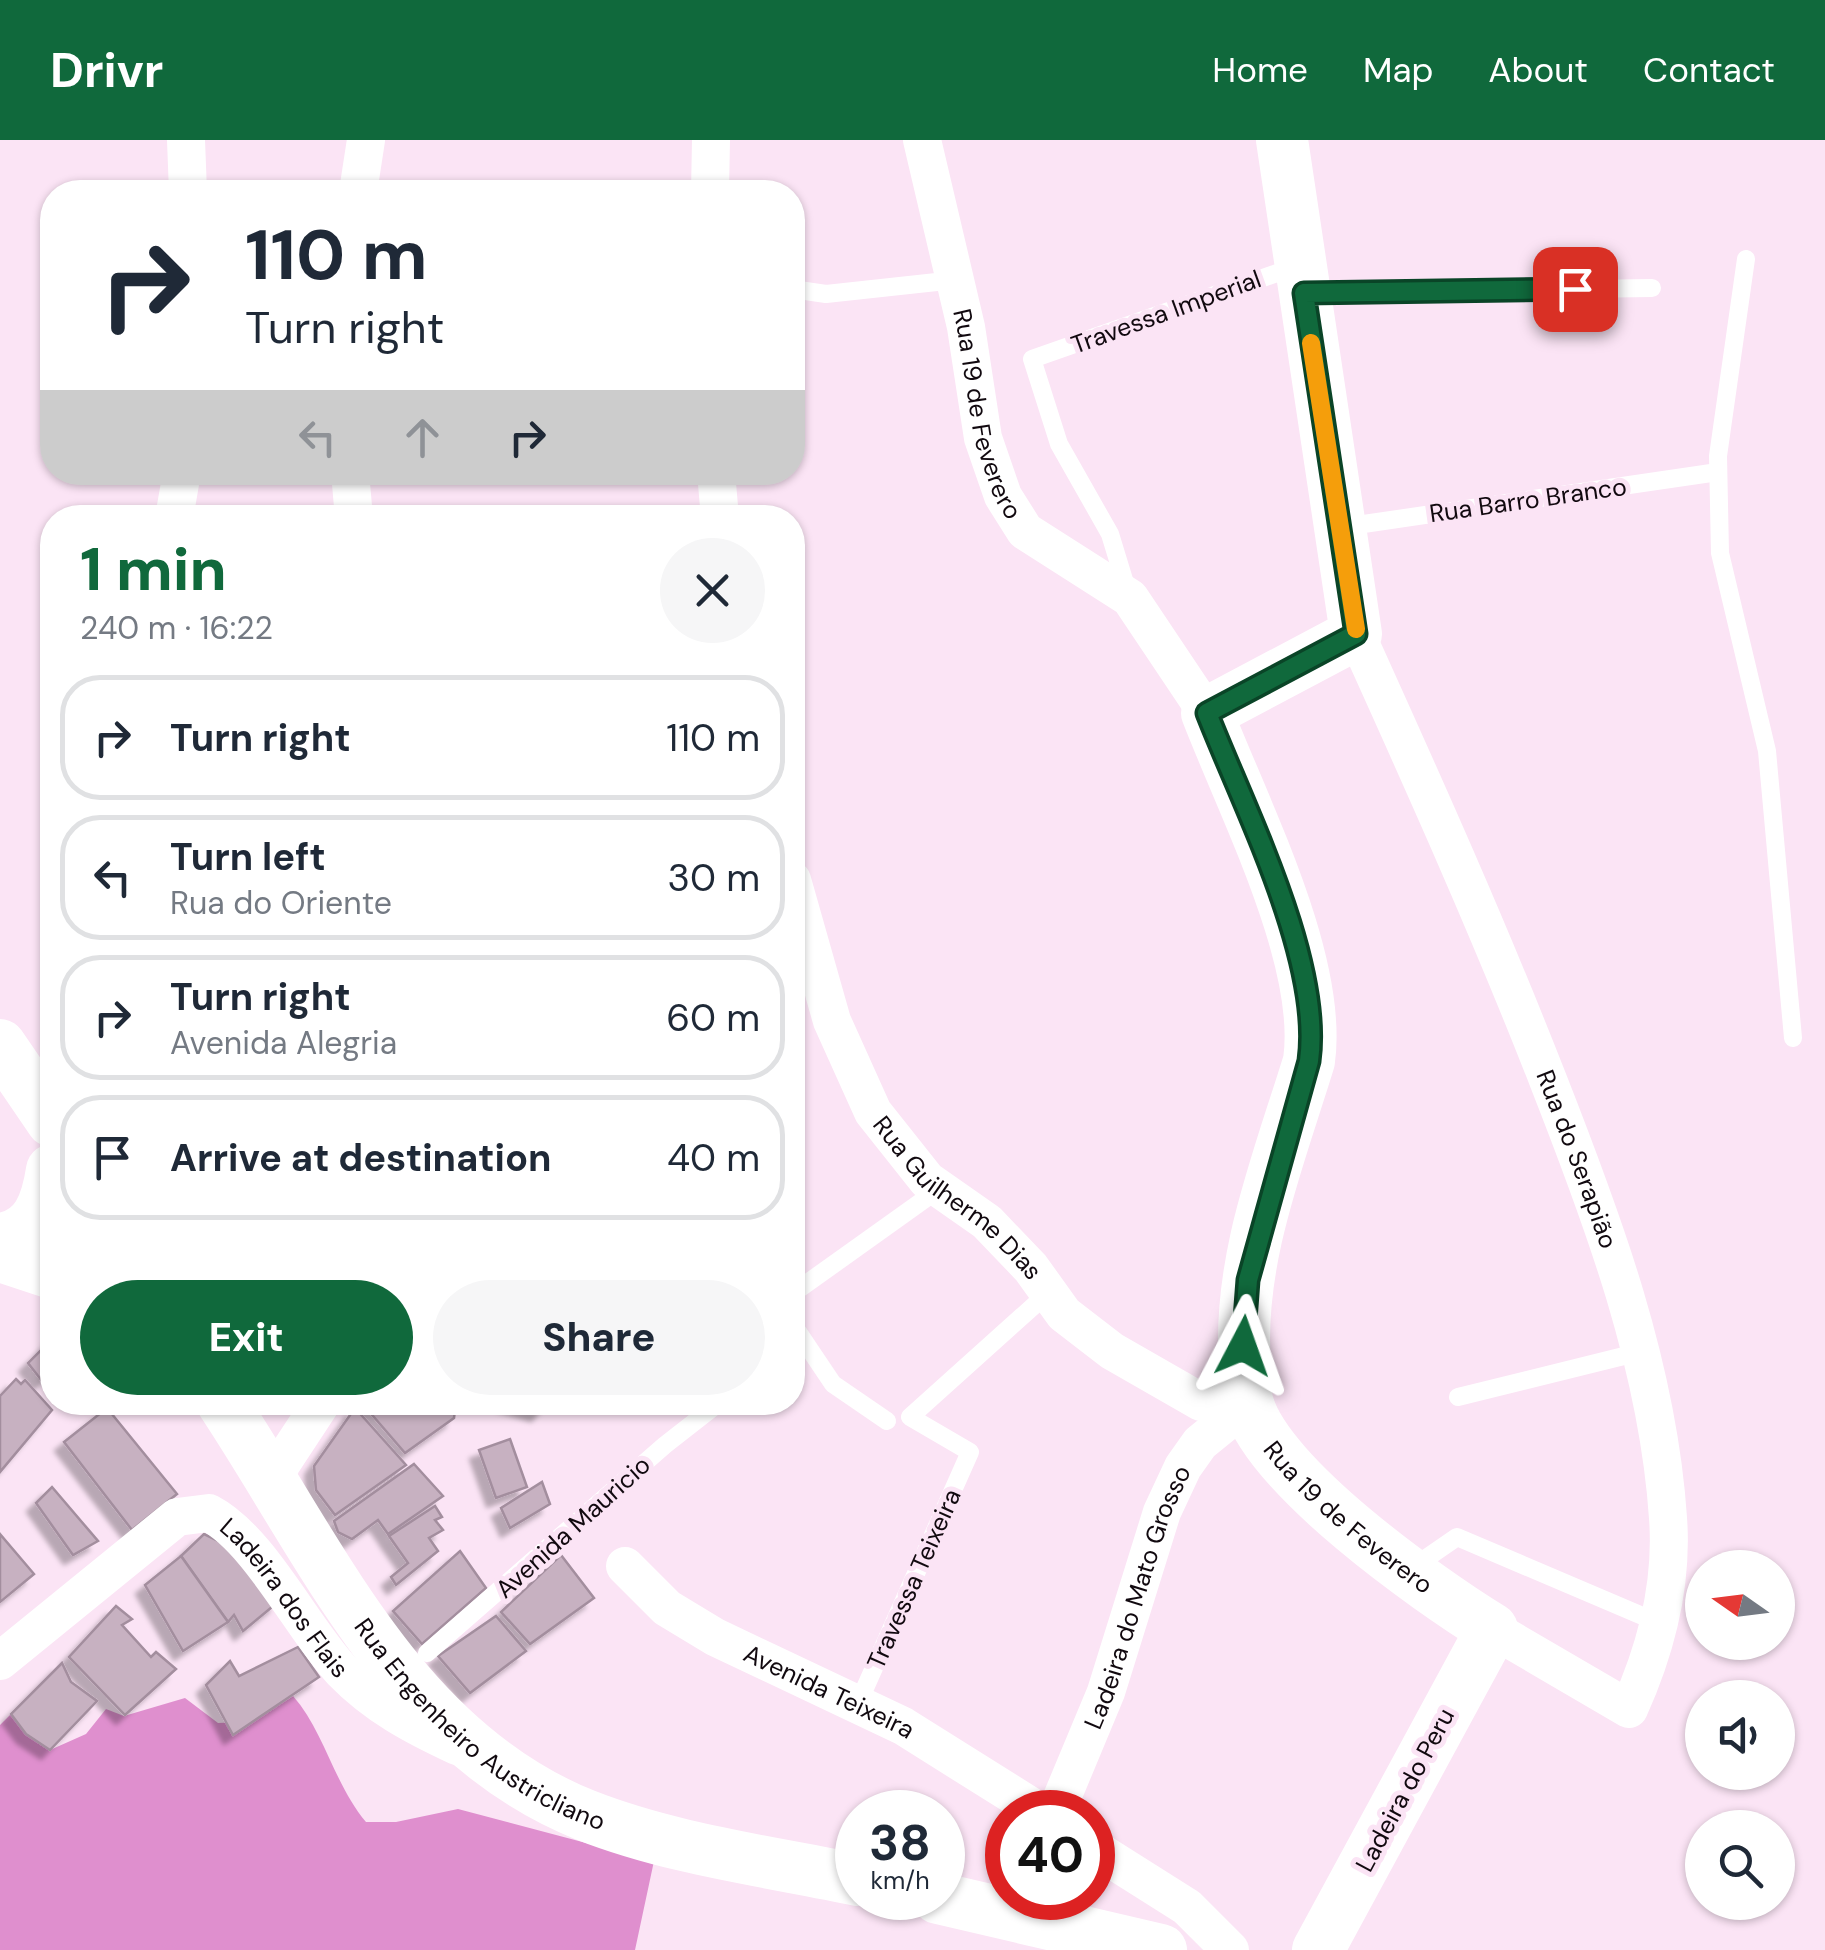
<!DOCTYPE html>
<html lang="en">
<head>
<meta charset="utf-8">
<style>
	body { margin:0; font-family:"DM Sans",sans-serif; background:#f6f6f7; color:#1f2937; height:100vh; display:flex; flex-direction:column; font-size:38px; white-space:nowrap }
	* { box-sizing:border-box; margin:0 }
	p { font-size:32px; color:#747a83 }
	.icon { flex:none; width:55px; height:55px; fill:none; stroke:currentColor; stroke-width:2; stroke-linecap:round; stroke-linejoin:round }
	.map { position:relative; flex:1; overflow:hidden }
	.details { position:absolute; left:40px; top:365px; width:765px; height:910px; display:flex; flex-direction:column; background:#fff; border-radius:40px; box-shadow:0 2px 8px #0004 }
	.details>* { flex:none }
	.banner { position:absolute; left:40px; top:40px; width:765px; height:305px; border-radius:40px; box-shadow:0 2px 8px #0004; background:#fff; color:#1f2937; overflow:hidden }
	.needle { width:65px; rotate:284deg }
	.fabs { position:absolute; left:1685px; top:1410px; display:grid; gap:20px }
	.fabs a { display:grid; place-items:center; width:110px; height:110px; border-radius:50%; background:#fff; box-shadow:0 2px 8px #0004; font-size:50px }
	.speed { position:absolute; left:835px; top:1650px; display:flex; gap:20px; font-size:50px; font-weight:700; text-align:center }
	.speed>* { display:grid; place-content:center; width:130px; height:130px; border-radius:50%; background:#fff; box-shadow:0 2px 8px #0004; line-height:1 }
	.speed small { font-size:25px; font-weight:400 }
	.speed .limit { border:15px solid #d22; background:#fff; color:#111 }
	.pin { position:absolute; display:grid; place-items:center; width:85px; height:85px; color:#fff; margin:-42px; border-radius:20px; box-shadow:0 5px 15px #0006 }
	.me { position:absolute; width:110px; margin:-55px; rotate:4deg; stroke-linejoin:round; filter:drop-shadow(0 0 8px #0008) }
	.turn { display:flex; align-items:center; gap:35px; height:210px; padding:0 40px; font-size:45px }
	.turn .icon { width:130px; height:130px; stroke-width:2.5 }
	.turn b { display:block; font-size:70px; line-height:85px }
	.lanes { display:flex; align-items:center; height:95px; padding:0 40px; background:#0003; justify-content:center; gap:50px; direction:ltr }
	.lanes .off { opacity:.35 }
	.round { display:grid; place-items:center; flex:none; width:105px; height:105px; border-radius:52px; background:#f6f6f7 }
	.head { display:flex; align-items:center; justify-content:space-between; height:170px; padding:0 40px }
	h1 { font-size:60px; font-weight:800; line-height:75px; color:#10693c }
	.primary-button { display:flex; gap:20px; margin-top:auto; padding:20px 40px }
	.primary-button a { flex:1; height:115px; border-radius:60px; background:#10693c; color:#fff; font-size:40px; font-weight:800; line-height:115px; text-align:center }
	.primary-button a+a { background:#f6f6f7; color:#1f2937 }
	ul { padding:0; list-style:none }
	li { display:flex; align-items:center; gap:30px; height:125px; margin:0 20px 15px; padding:0 20px; border:5px solid #e0e1e3; border-radius:40px }
	li div { flex:1 }
	li b { display:block; font-size:38px }
	li em { font-style:normal }
	header { display:flex; align-items:center; gap:60px; box-sizing:border-box; height:140px; padding:0 50px; background:#10693c; color:#fff }
	header strong { font-size:48px }
	nav { display:flex; gap:55px; margin-inline-start:auto; font-size:35px }
	.map>svg:first-child { display:block }
	.forest { fill:#df8fce }
	.building { fill:#c7b1c1; stroke:#a38e9e; stroke-width:2.5; filter:url(#shadow) }
	.lines { fill:none; stroke-linecap:round; stroke-linejoin:round }
	.lane { stroke:#fff; stroke-width:18 }
	.street { stroke:#fff; stroke-width:38 }
	.secondary { stroke:#fff; stroke-width:52 }
	.route-casing { stroke:#0a4427; stroke-width:25 }
	.route { stroke:#10693c; stroke-width:18 }
	.slow { stroke:#f59e0b; stroke-width:18 }
	.labels { text-anchor:middle; dominant-baseline:central; stroke-width:10; stroke-linejoin:round; paint-order:stroke }
	.street-label { font-size:25px; fill:#11090f; stroke:#fbe4f5 }
</style>
</head>
<body>
<header>
<strong>Drivr</strong>
<nav><a>Home</a><a>Map</a><a>About</a><a>Contact</a></nav>
</header>
<div class="map">
<svg width="1825" height="1810" viewBox="0 0 1825 1810">
	<defs>
		<filter id="shadow"><feDropShadow dx="-9" dy="9" stdDeviation="2.5" flood-color="#0004"/></filter>
	</defs>
	<rect width="100%" height="100%" fill="#fbe4f5"/>
	<path class="forest" d="M293,1556C324,1591 334,1644 366,1682H396L458,1669L654,1721L635,1810H0V1585L11,1574L50,1610L86,1594L106,1569L124,1576L185,1558L218,1583C250,1582 267,1573 293,1556Z"/>
	<g class="building">
		<polygon points="52,1199 52,1232 42,1241 28,1223"/>
		<polygon points="16,1239 21,1244 25,1240 52,1270 0,1332 0,1256"/>
		<polygon points="361,1262 456,1262 454,1278 405,1313"/>
		<polygon points="549,1262 540,1272 506,1262"/>
		<polygon points="107,1268 177,1354 132,1390 64,1302"/>
		<polygon points="355,1268 406,1325 335,1375 316,1350 314,1326"/>
		<polygon points="510,1299 527,1347 496,1358 479,1310"/>
		<polygon points="414,1324 443,1356 388,1394 378,1380 352,1399 338,1392 334,1381"/>
		<polygon points="542,1342 550,1364 510,1388 501,1368"/>
		<polygon points="52,1347 98,1401 73,1415 36,1363"/>
		<polygon points="435,1366 442,1377 435,1380 443,1390 429,1398 438,1411 396,1445 391,1437 408,1423 389,1396"/>
		<polygon points="0,1394 34,1434 0,1462"/>
		<polygon points="204,1394 231,1407 278,1462 243,1491 234,1475 228,1482 181,1416"/>
		<polygon points="460,1411 486,1448 422,1504 393,1471"/>
		<polygon points="561,1415 594,1458 530,1504 501,1472"/>
		<polygon points="181,1416 228,1482 183,1511 145,1445"/>
		<polygon points="116,1466 132,1479 122,1485 151,1517 156,1512 176,1529 125,1575 69,1517"/>
		<polygon points="496,1476 526,1511 470,1553 438,1516"/>
		<polygon points="298,1507 319,1537 233,1595 206,1545 230,1521 239,1536"/>
		<polygon points="62,1523 71,1542 97,1561 50,1610 26,1594 11,1574"/>
	</g>
	<g class="lines">
		<g class="lane">
			<polyline points="1746,119 1718,316 1720,413 1767,611 1793,898"/>
			<polyline points="792,149 826,154 955,140"/>
			<polyline points="1310,153 1652,148"/>
			<polyline points="1343,387 1718,332"/>
			<polyline points="1128,453 1110,394 1059,304 1032,219 1297,126"/>
			<polyline points="792,1154 939,1049"/>
			<polyline points="792,1183 833,1244 887,1281"/>
			<polyline points="1458,1257 1640,1212"/>
			<polyline points="1412,1428 1457,1397 1659,1483"/>
			<polyline points="427,1513 665,1305 720,1262"/>
			<polyline points="857,1566 970,1312 910,1277 1048,1153"/>
		</g>
		<g class="street">
			<polyline points="186,0 188,52"/>
			<path id="s1" d="M922,0L966,187L983,298L1003,356L1025,391L1130,458L1207,573"/>
			<polyline points="358,52 366,0"/>
			<polyline points="710,52 711,0"/>
			<polyline points="350,332 354,378"/>
			<polyline points="716,332 720,378"/>
			<polyline points="174,378 182,332"/>
			<path id="s2" d="M1356,494C1423,642 1489,789 1548,940C1603,1080 1658,1227 1668,1378C1673,1445 1656,1509 1629,1569L1492,1489"/>
			<path id="s3" d="M792,740L832,881L873,972L927,1040L987,1082L1031,1128L1064,1174L1112,1211L1201,1262L1248,1264"/>
			<polyline points="272,1338 322,1262"/>
			<path id="s4" d="M625,1426L667,1468L715,1497L903,1586L1040,1672"/>
			<path id="s5" d="M0,1521L177,1377L209,1373C259,1399 302,1488 342,1531C376,1566 414,1586 457,1606"/>
			<path id="s6" d="M1056,1672L1106,1552L1162,1372L1183,1327L1200,1303L1248,1264"/>
			<polyline points="1092,1707 1187,1767 1230,1810"/>
		</g>
		<g class="secondary">
			<path id="s7" d="M1282,0L1356,494L1207,573C1244,669 1323,821 1309,921C1279,1019 1237,1121 1245,1225C1246,1237 1244,1252 1248,1264C1269,1337 1427,1449 1492,1489L1318,1810"/>
			<polyline points="0,905 52,981"/>
			<path d="M0,1099C37,1094 47,1063 52,1030"/>
			<polyline points="0,1116 52,1133"/>
			<path id="s8" d="M222,1262C324,1416 403,1602 585,1675C671,1709 767,1721 858,1740"/>
			<polyline points="938,1758 1161,1810"/>
		</g>
	</g>
	<g class="lines">
		<g class="route-casing">
			<path id="route" d="M1243,1206L1248,1140L1309,921C1323,821 1244,668 1207,573L1356,494L1304,153L1575,149"/>
		</g>
		<use href="#route" class="route"/>
		<polyline class="slow" points="1311,203 1356,489"/>
	</g>
	<g class="labels">
		<g class="street-label">
			<text transform="translate(1166 172) rotate(-20)">Travessa Imperial</text>
			<text stroke="none"><textPath href="#s1" startOffset="282">Rua 19 de Feverero</textPath></text>
			<text transform="translate(1528 360) rotate(-8)">Rua Barro Branco</text>
			<text stroke="none"><textPath href="#s2" startOffset="570">Rua do Serapião</textPath></text>
			<text stroke="none"><textPath href="#s3" startOffset="368">Rua Guilherme Dias</textPath></text>
			<text stroke="none"><textPath href="#s7" startOffset="1540">Rua 19 de Feverero</textPath></text>
			<text transform="translate(573 1387) rotate(-42)">Avenida Mauricio</text>
			<text transform="translate(914 1439) rotate(-66)">Travessa Teixeira</text>
			<text stroke="none"><textPath href="#s5" startOffset="375">Ladeira dos Flais</textPath></text>
			<text stroke="none"><textPath href="#s6" startOffset="230">Ladeira do Mato Grosso</textPath></text>
			<text stroke="none"><textPath href="#s4" startOffset="242">Avenida Teixeira</textPath></text>
			<text stroke="none"><textPath href="#s8" startOffset="420">Rua Engenheiro Austricliano</textPath></text>
			<text transform="translate(1405 1650) rotate(-62)">Ladeira do Peru</text>
		</g>
	</g>
</svg>
<div class="fabs">
<a><svg class="needle" viewBox="-14 -14 28 28"><path d="M0-13l5 13h-10z" fill="#e53935"/><path d="M0 13l5-13h-10z" fill="#747a83"/></svg></a>
<a><svg class="icon" aria-label="sound" viewBox="0 0 24 24"><path d="M4 9h4l5-4v14l-5-4H4zM17 9q2 3 0 6"/></svg></a>
<a><svg class="icon" aria-label="search" viewBox="0 0 24 24"><circle cx="10" cy="10" r="6"/><path d="M15 15l6 6"/></svg></a>
</div>
<div class="speed"><div>38<small>km/h</small></div><div class="limit">40</div></div>
<div class="pin" style="left:1575px;top:149px;background:#d93025"><svg class="icon" aria-label="arrive" viewBox="0 0 24 24"><path d="M6 21V4h12l-3 4 3 4H6"/></svg></div>
<svg class="me" style="left:1243px;top:1206px" viewBox="-20 -20 40 40"><path d="M0-17L14 15 0 8-14 15z" fill="#10693c" stroke="#fff" stroke-width="4"/></svg>
<div class="banner">
<div class="turn"><svg class="icon" aria-label="right" viewBox="0 0 24 24"><path d="M7 20v-9h11M14 6l5 5-5 5"/></svg><div><b>110 m</b>Turn right</div></div>
<div class="lanes"><svg class="icon off" aria-label="left" viewBox="0 0 24 24"><path d="M17 20v-9H6M10 6l-5 5 5 5"/></svg><svg class="icon off" aria-label="ahead" viewBox="0 0 24 24"><path d="M12 20V5M6 11l6-6 6 6"/></svg><svg class="icon" aria-label="right" viewBox="0 0 24 24"><path d="M7 20v-9h11M14 6l5 5-5 5"/></svg></div>
</div>
<section class="details">
<div class="head"><div><h1>1 min</h1><p>240 m · 16:22</p></div><a class="round"><svg class="icon" aria-label="close" viewBox="0 0 24 24"><path d="M6 6l12 12M18 6L6 18"/></svg></a></div>
<ul>
<li><svg class="icon" aria-label="right" viewBox="0 0 24 24"><path d="M7 20v-9h11M14 6l5 5-5 5"/></svg><div><b>Turn right</b></div><em>110 m</em></li>
<li><svg class="icon" aria-label="left" viewBox="0 0 24 24"><path d="M17 20v-9H6M10 6l-5 5 5 5"/></svg><div><b>Turn left</b><p>Rua do Oriente</p></div><em>30 m</em></li>
<li><svg class="icon" aria-label="right" viewBox="0 0 24 24"><path d="M7 20v-9h11M14 6l5 5-5 5"/></svg><div><b>Turn right</b><p>Avenida Alegria</p></div><em>60 m</em></li>
<li><svg class="icon" aria-label="arrive" viewBox="0 0 24 24"><path d="M6 21V4h12l-3 4 3 4H6"/></svg><div><b>Arrive at destination</b></div><em>40 m</em></li>
</ul>
<div class="primary-button"><a>Exit</a><a>Share</a></div>
</section>
</div>
</body>
</html>
